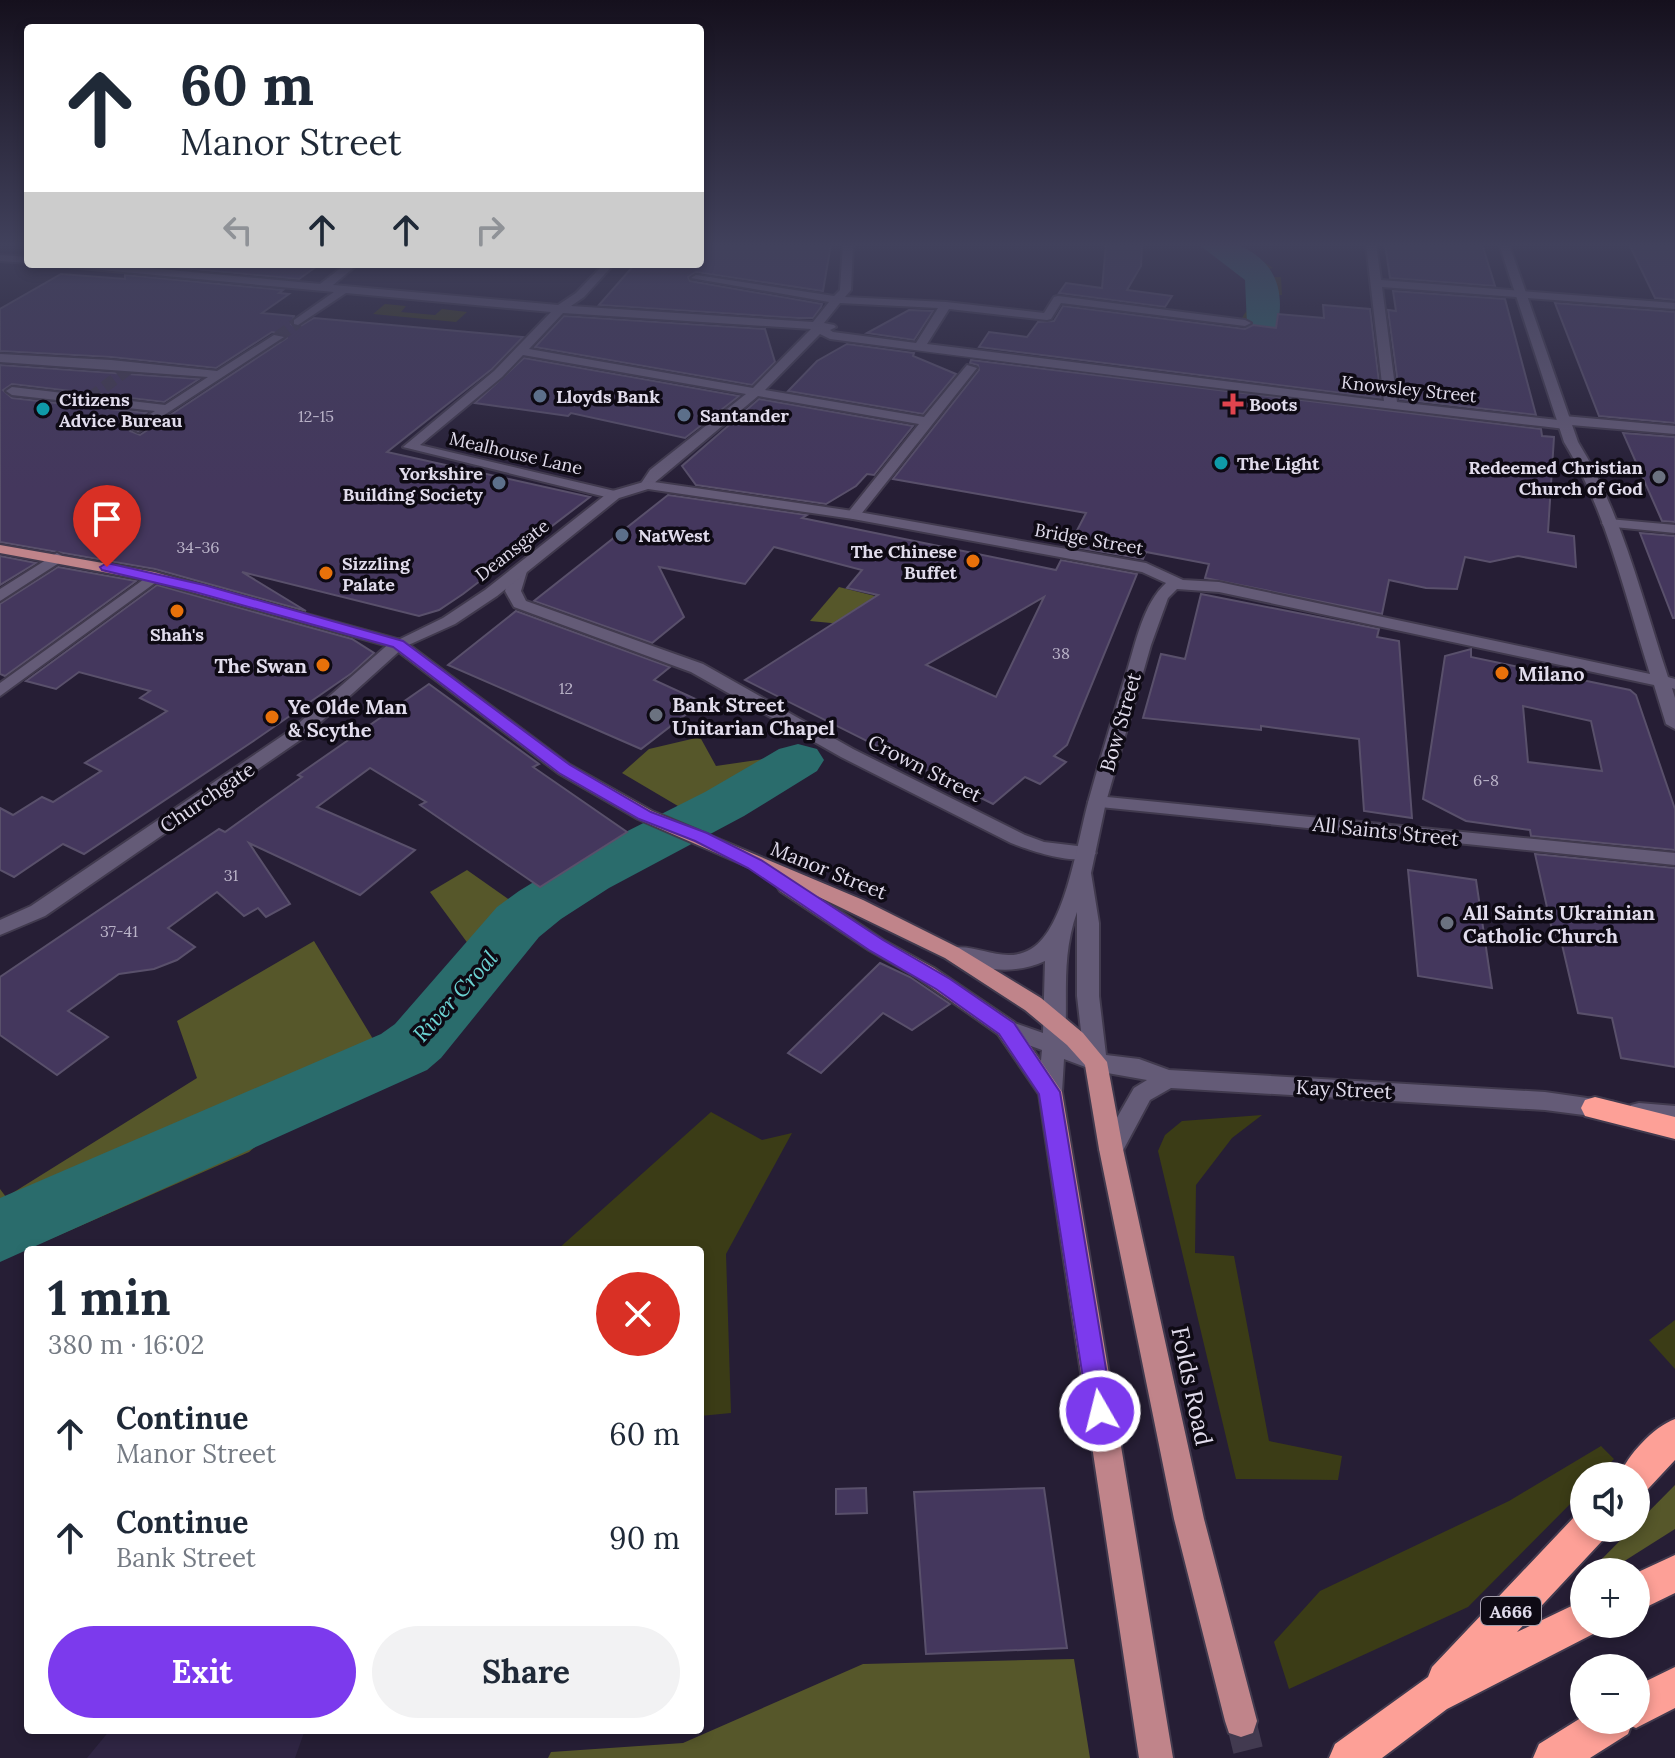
<!DOCTYPE html>
<html lang="en">
<head>
<meta charset="utf-8">
<style>
	body { margin:0; font-family:Lora,serif; background:#f2f2f3; color:#1f2937; height:100vh; display:flex; flex-direction:column; font-size:30px; white-space:nowrap }
	* { box-sizing:border-box; margin:0 }
	p { font-size:26px; color:#747a83 }
	.icon { flex:none; width:44px; height:44px; fill:none; stroke:currentColor; stroke-width:2; stroke-linecap:round; stroke-linejoin:round }
	.map { position:relative; flex:1; overflow:hidden }
	.drawer { position:absolute; left:24px; top:1246px; width:680px; height:488px; display:flex; flex-direction:column; background:#fff; border-radius:8px; box-shadow:0 4px 12px #0003 }
	.drawer>* { flex:none }
	.guide { position:absolute; left:24px; top:24px; width:680px; height:244px; border-radius:8px; box-shadow:0 4px 12px #0003; background:#fff; color:#1f2937; overflow:hidden }
	.fabs { position:absolute; left:1570px; top:1462px; display:grid; gap:16px }
	.fabs a { display:grid; place-items:center; width:80px; height:80px; border-radius:50%; background:#fff; box-shadow:0 4px 12px #0003; font-size:40px }
	.pin { position:absolute; display:grid; place-items:center; width:68px; height:68px; color:#fff; margin:-82px -34px; border-radius:50% 50% 50% 0; rotate:-45deg; box-shadow:0 0 8px #0007 }
	.pin .icon { rotate:45deg }
	.me { position:absolute; width:88px; margin:-44px; rotate:352deg; stroke-linejoin:round; filter:drop-shadow(0 0 6px #0008) }
	.turn { display:flex; align-items:center; gap:28px; height:168px; padding:0 24px; font-size:36px }
	.turn .icon { width:104px; height:104px; stroke-width:2.5 }
	.turn b { display:block; font-size:56px; line-height:68px }
	.lanes { display:flex; align-items:center; height:76px; padding:0 24px; background:#0003; justify-content:center; gap:40px; direction:ltr }
	.lanes .off { opacity:.35 }
	.round { display:grid; place-items:center; flex:none; width:84px; height:84px; border-radius:42px; background:#f2f2f3 }
	.head { display:flex; align-items:center; justify-content:space-between; height:136px; padding:0 24px }
	h1 { font-size:48px; font-weight:700; line-height:60px }
	.cta { display:flex; gap:16px; margin-top:auto; padding:16px 24px }
	.cta a { flex:1; height:92px; border-radius:48px; background:#7c3aed; color:#fff; font-size:32px; font-weight:700; line-height:92px; text-align:center }
	.cta a+a { background:#f2f2f3; color:#1f2937 }
	ul { padding:0; list-style:none }
	li { display:flex; align-items:center; gap:24px; height:104px; padding:0 24px }
	li div { flex:1 }
	li b { display:block; font-size:30px }
	li em { font-style:normal }
	.map>svg:first-child { display:block }
	.built { fill:#2f2543 }
	.green { fill:#3b3c16 }
	.forest { fill:#56572a }
	.lines { fill:none; stroke-linecap:round; stroke-linejoin:round }
	.river { fill:#2a6c6c; fill-rule:evenodd }
	.building { fill:#44375d; stroke:#59506b; stroke-width:2; fill-rule:evenodd }
	.street-tunnel { stroke:#423a50; stroke-width:12; stroke-dasharray:12 6; stroke-linecap:butt }
	.primary-tunnel { stroke:#423a50; stroke-width:30; stroke-dasharray:30 15; stroke-linecap:butt }
	.street-casing { stroke:#413a4e; stroke-width:4 }
	.secondary-casing { stroke:#413a4e; stroke-width:4 }
	.primary-casing { stroke:#413a4e; stroke-width:4 }
	.highway-casing { stroke:#413a4e; stroke-width:4 }
	.street { fill:#645b77; fill-rule:evenodd }
	.secondary { fill:#645b77; fill-rule:evenodd }
	.primary { fill:#c0848a; fill-rule:evenodd }
	.highway { fill:#fda097; fill-rule:evenodd }
	.route { fill:#7c3aed; stroke:#51269a; stroke-width:2 }
	.service-dot { fill:#5c6f8a; stroke:#0e0a14; stroke-width:3 }
	.health-dot { fill:#e0444e; stroke:#0e0a14; stroke-width:3 }
	.culture-dot { fill:#0f9aa8; stroke:#0e0a14; stroke-width:3 }
	.worship-dot { fill:#6b7280; stroke:#0e0a14; stroke-width:3 }
	.food-dot { fill:#e8710a; stroke:#0e0a14; stroke-width:3 }
	.labels { text-anchor:middle; dominant-baseline:central; stroke-width:7; stroke-linejoin:round; paint-order:stroke }
	.number-label { font-size:16px; fill:#bab3c8 }
	.far-street-label { font-size:18px; fill:#e1dcec; stroke:#0e0a14 }
	.far-poi-label { font-size:18px; font-weight:bold; fill:#e1dcec; stroke:#0e0a14; text-anchor:start }
	.shield { fill:#0e0a14; stroke:#a29dab; stroke-width:2 }
	.shield-label { font-size:18px; font-weight:bold; fill:#e1dcec }
	.poi-label { font-size:20px; font-weight:bold; fill:#e1dcec; stroke:#0e0a14; text-anchor:start }
	.street-label { font-size:20px; fill:#e1dcec; stroke:#0e0a14 }
	.water-label { font-size:22px; font-style:italic; fill:#6cd3d3; stroke:#0e0a14 }
	.near-street-label { font-size:24px; fill:#e1dcec; stroke:#0e0a14 }
</style>
</head>
<body>
<div class="map">
<svg width="1675" height="1758" viewBox="0 0 1675 1758">
	<rect width="100%" height="100%" fill="#261e35"/>
	<polygon class="built" points="110,1730 305,1730 295,1758 87,1758"/>
	<g class="green">
		<polygon points="1204,244 1235,244 1273,268 1242,274 1215,249"/>
		<polygon points="1281,277 1282,295 1278,295 1277,325 1263,348 1239,338 1245,324 1240,321 1247,310 1248,278"/>
		<polygon points="385,304 406,306 401,312 435,315 442,309 467,312 456,322 373,314"/>
		<polygon points="711,1112 762,1140 792,1133 726,1254 731,1413 700,1416 700,1250 557,1250"/>
		<polygon points="1262,1115 1232,1138 1196,1185 1195,1253 1234,1256 1269,1441 1342,1456 1338,1480 1236,1479 1158,1151 1165,1135 1182,1121"/>
		<polygon points="1675,1320 1675,1369 1649,1340"/>
		<polygon points="1601,1446 1614,1459 1598,1476 1584,1476 1584,1490 1468,1607 1289,1689 1274,1642 1320,1591 1509,1501"/>
	</g>
	<g class="forest">
		<polygon points="839,587 875,596 852,625 810,621"/>
		<polygon points="700,737 716,766 764,759 790,772 733,809 683,809 622,773 649,749"/>
		<polygon points="467,870 541,922 524,931 422,1059 296,1112 249,1152 0,1261 0,1189 6,1197 197,1078 177,1021 314,941 376,1044 394,1040 469,945 430,892"/>
		<polygon points="1675,1485 1675,1529 1607,1572 1589,1572"/>
		<polygon points="1074,1659 1090,1758 548,1758 551,1752 683,1743 863,1664"/>
	</g>
	<g class="lines">
		<g class="river">
			<path d="M1198,244C1210,244 1226,242 1237,245C1294,266 1287,326 1258,367L1246,371L1234,367L1228,360L1247,325L1245,280Z"/>
			<polygon points="798,744 817,749 824,760 817,771 744,816 609,888 561,919 539,937 441,1058 427,1070 0,1262 0,1198 381,1034 395,1024 497,907 519,891 568,861 705,792 779,749"/>
		</g>
	</g>
	<g class="building">
		<polygon points="700,244 831,244 823,291 696,272 688,277 690,281 822,304 821,307 813,318 797,318 599,305 635,264 700,264"/>
		<polygon points="1106,244 1142,244 1141,266 1127,290 1172,296 1165,307 1059,293 1066,283 1102,288"/>
		<polygon points="1385,244 1482,244 1495,286 1390,278"/>
		<polygon points="1629,244 1675,244 1675,300 1655,298"/>
		<polygon points="137,264 320,264 299,279"/>
		<polygon points="61,274 125,279 125,275 283,290 279,293 289,294 262,313 294,316 291,324 297,328 314,318 523,337 492,369 387,452 590,497 463,594 439,610 419,616 242,572 306,611 155,569 0,542 0,365 199,379 164,402 12,384 3,390 12,398 146,413 128,426 130,431 140,435 287,338 285,334 272,332 216,368 111,357 0,351 0,309"/>
		<polygon points="1393,291 1505,299 1536,415 1400,399 1388,310 1396,311"/>
		<polygon points="1555,303 1675,312 1675,423 1599,416"/>
		<polygon points="1323,305 1370,309 1381,398 979,347 989,332 1027,337 1038,322 1054,321 1063,306 1245,329 1253,325 1276,328 1278,314 1324,318"/>
		<polygon points="909,310 933,311 914,340 867,333"/>
		<polygon points="564,316 765,329 775,362 752,385 535,347"/>
		<polygon points="847,344 914,353 913,356 956,374 923,414 788,391 817,361"/>
		<polygon points="524,358 739,396 685,438 571,413 568,416 475,403"/>
		<polygon points="971,360 1541,429 1542,436 1554,437 1548,532 1574,536 1576,567 1518,556 1490,562 1465,557 1457,589 1426,588 1389,580 1382,614 1205,578 1209,564 1146,552 1143,559 1069,546 1086,513 893,479 979,370 978,365 970,363"/>
		<polygon points="759,399 913,426 874,475 867,474 856,486 826,504 696,485 682,466"/>
		<polygon points="1623,433 1675,437 1675,522 1662,521"/>
		<path d="M668,495L807,515L802,518L1056,570L1061,560L1137,574L1067,745L1054,756L1066,762L1040,784L1025,777L993,804L745,680L878,595L847,588L862,570L774,547L745,584L659,567L684,617L652,643L534,601ZM1044,597L996,697L926,665Z"/>
		<polygon points="1640,533 1675,536 1675,618 1673,618"/>
		<polygon points="0,556 36,563 0,585"/>
		<polygon points="58,567 136,581 5,676 0,674 0,604"/>
		<polygon points="157,585 352,639 374,653 352,673 252,742 84,854 63,844 14,877 0,870 0,808 13,815 42,797 53,802 101,771 85,763 167,711 140,698 150,691 79,672 56,689 26,681"/>
		<polygon points="1201,594 1379,629 1377,637 1399,641 1412,818 1364,811 1359,739 1261,726 1261,730 1143,718 1161,654 1185,659"/>
		<polygon points="516,611 670,667 654,680 702,702 641,749 448,665"/>
		<path d="M1471,649V657L1630,690L1636,695L1675,809V850L1531,836L1530,830L1466,821L1423,799L1445,656ZM1523,706L1591,721L1602,771L1528,762Z"/>
		<polygon points="429,684 539,764 533,767 627,832 540,887 420,805 426,802 370,768 317,807 415,850 360,895 249,843 290,904 266,917 258,908 244,916 217,892 168,928 195,947 177,960 154,969 119,974 68,1011 108,1037 57,1075 0,1035 0,977 219,829 225,832 302,777 298,775"/>
		<polygon points="1535,854 1675,868 1675,1067 1621,1058 1612,1018 1578,1013 1560,936 1553,934"/>
		<polygon points="1408,870 1476,880 1492,988 1418,976"/>
		<polygon points="880,963 910,977 950,1004 912,1030 883,1013 821,1073 788,1053"/>
		<polygon points="866,1488 867,1513 836,1514 836,1489"/>
		<polygon points="1044,1488 1067,1648 926,1654 914,1492"/>
	</g>
	<g class="lines">
		<g class="street-tunnel">
			<polyline points="278,337 298,322"/>
			<polyline points="90,398 132,366"/>
		</g>
		<polyline class="primary-tunnel" points="1241,1721 1250,1758"/>
		<g class="street-casing">
			<g id="street">
				<path d="M843,244H853L851,290L845,297L946,302L1044,313L1054,297L1058,296L1245,320L1251,323L1245,326L1061,303L1051,319L1047,320L949,309L927,344L1384,401L1366,244H1376L1381,280L1675,303V309L1382,287L1397,402L1558,420L1564,416L1675,426V434L1571,425L1565,429C1320,401 1074,371 830,339L820,334L765,390L924,417L967,365L977,368L858,518L853,519L846,515L919,424L758,396L647,489L640,485L650,470L746,394L523,355L502,377L420,445L619,492L621,495L614,499L403,447L494,371L551,312L346,293L298,325L294,324V320L334,292L70,267L65,264H105L320,284L346,264H358L333,285L558,305L576,293L604,264H614L584,297L571,306L813,322L829,302L691,278L696,275L834,296L840,290ZM840,303L938,308L916,343L833,332L830,330L836,327L834,325L824,323ZM563,313L811,329L753,388L529,349Z"/>
				<polygon points="0,255 28,257 28,263 0,261"/>
				<polygon points="274,335 284,337 138,432 131,428 133,425 155,411 12,395 6,391 12,387 165,405 208,377 0,362 0,354 111,360 217,371"/>
				<polygon points="1609,519 1675,525 1675,533 1604,526 1602,523"/>
				<polygon points="57,553 65,558 62,561 0,601 0,589"/>
				<path d="M519,566L527,571L521,591L526,601L703,664L853,749L1025,835L1044,842L1086,847L1096,853C1082,869 1029,850 1011,843L841,757L691,672L514,607L505,591L511,571Z"/>
				<polygon points="154,572 162,577 159,580 0,696 0,683"/>
				<polygon points="398,639 404,641 406,644 404,647 303,738 45,916 0,935 0,920 31,906 291,730 392,641"/>
				<polygon points="1097,796 1675,853 1675,865 1090,806 1088,802"/>
			</g>
		</g>
		<g class="secondary-casing">
			<g id="secondary">
				<path d="M1499,244H1509L1578,442C1622,513 1642,599 1668,677L1675,679V689L1672,688L1675,698V729L1666,724L1654,685L1219,592L1177,589L1168,598L1151,645L1106,802L1091,873L1099,923V996L1106,1055L1139,1059L1169,1070L1545,1092L1615,1102L1619,1109L1615,1116L1607,1118L1545,1110L1171,1088L1150,1100L1120,1156L1111,1159L1102,1156L1099,1149L1134,1088L1147,1080L1096,1071L1064,1059L1062,1092L1058,1098L1050,1101L1042,1098L1038,1092L1042,1050L998,1034L995,1028L998,1022L1006,1020L1043,1033L1045,961C1013,976 980,969 949,959L945,954L949,949C974,941 1003,966 1031,949C1066,929 1078,837 1089,799C1101,756 1114,713 1127,671C1136,642 1143,604 1166,583L1142,572L853,519L648,489L619,498L497,596L455,624L404,647L398,649L390,644L443,618L485,590L609,492L647,481L853,511L1146,563L1183,580L1219,582L1650,674C1625,596 1607,512 1564,442ZM1077,912V996L1083,1048L1065,1041C1068,995 1061,957 1077,912Z"/>
				<polygon points="1639,1103 1675,1106 1675,1124 1631,1119 1627,1112 1631,1105"/>
			</g>
		</g>
		<g class="primary-casing">
			<polygon id="primary" points="0,545 154,572 404,641 570,765 652,811 863,900 959,948 1041,998 1083,1033 1107,1062 1123,1149 1204,1519 1257,1721 1253,1733 1241,1737 1229,1733 1225,1721 1174,1519 1099,1149 1085,1065 1067,1045 1025,1010 945,958 817,896 883,940 934,968 1014,1022 1062,1092 1173,1758 1139,1758 1039,1094 998,1034 918,978 869,950 780,891 777,886 781,881 638,819 558,773 392,647 152,581 0,553"/>
		</g>
		<g class="highway-casing">
			<g id="highway">
				<polygon points="1595,1097 1675,1117 1675,1139 1585,1116 1581,1108 1585,1100"/>
				<path d="M1675,1419V1460L1648,1489L1636,1494V1476H1619C1628,1455 1653,1427 1675,1419Z"/>
				<polygon points="1584,1512 1584,1528 1607,1528 1602,1541 1517,1632 1584,1600 1584,1624 1601,1624 1597,1632 1447,1709 1382,1758 1329,1758 1335,1744 1428,1677 1432,1667 1576,1515"/>
				<polygon points="1675,1555 1675,1593 1636,1612 1636,1573"/>
				<polygon points="1675,1667 1675,1708 1636,1728 1631,1726 1628,1734 1590,1758 1533,1758 1539,1744 1584,1716 1584,1720 1636,1720 1636,1686"/>
			</g>
		</g>
		<use href="#street" class="street"/>
		<use href="#secondary" class="secondary"/>
		<use href="#primary" class="primary"/>
		<use href="#highway" class="highway"/>
	</g>
	<linearGradient id="sky" x2="0" y2="1"><stop stop-color="#15101d"/><stop offset="0.5" stop-color="#41415c"/><stop offset="1" stop-color="#41415c" stop-opacity="0"/></linearGradient>
	<rect width="1675" height="490" fill="url(#sky)"/>
	<polygon class="route" points="107,563 204,585 403,641 570,765 651,812 707,833 761,860 883,940 950,979 1014,1023 1060,1092 1113,1411 1109,1420 1100,1423 1091,1420 1088,1411 1039,1094 999,1034 936,989 869,950 748,868 695,841 639,819 559,773 393,647 195,592 102,570 100,567"/>
	<g class="service-dot">
		<circle cx="540" cy="396" r="8"/>
		<circle cx="684" cy="415" r="8"/>
		<circle cx="499" cy="483" r="8"/>
		<circle cx="622" cy="535" r="8"/>
	</g>
	<path class="health-dot" d="M1229 392h8v8h8v8h-8v8h-8v-8h-8v-8h8z"/>
	<g class="culture-dot">
		<circle cx="43" cy="409" r="8"/>
		<circle cx="1221" cy="463" r="8"/>
	</g>
	<g class="worship-dot">
		<circle cx="1659" cy="477" r="8"/>
		<circle cx="656" cy="715" r="8"/>
		<circle cx="1447" cy="923" r="8"/>
	</g>
	<g class="food-dot">
		<circle cx="973" cy="561" r="8"/>
		<circle cx="326" cy="573" r="8"/>
		<circle cx="177" cy="611" r="8"/>
		<circle cx="323" cy="665" r="8"/>
		<circle cx="1502" cy="673" r="8"/>
		<circle cx="272" cy="717" r="8"/>
	</g>
	<g class="labels">
		<g class="number-label">
			<text x="316" y="416">12-15</text>
			<text x="198" y="547">34-36</text>
			<text x="1061" y="653">38</text>
			<text x="566" y="688">12</text>
			<text x="1486" y="780">6-8</text>
			<text x="231" y="875">31</text>
			<text x="119" y="931">37-41</text>
		</g>
		<g class="far-street-label">
			<text transform="translate(1409 389) rotate(6)">Knowsley Street</text>
			<text transform="translate(516 453) rotate(13)">Mealhouse Lane</text>
			<text transform="translate(1089 539) rotate(10)">Bridge Street</text>
			<text transform="translate(512 550) rotate(-38)">Deansgate</text>
		</g>
		<g class="far-poi-label">
			<text x="556" y="396">Lloyds Bank</text>
			<text x="59" y="399">Citizens<tspan x="59" dy="21">Advice Bureau</tspan></text>
			<text x="1249" y="404">Boots</text>
			<text x="700" y="415">Santander</text>
			<text x="1237" y="463">The Light</text>
			<text x="1643" y="467" text-anchor="end">Redeemed Christian<tspan x="1643" dy="21">Church of God</tspan></text>
			<text x="483" y="473" text-anchor="end">Yorkshire<tspan x="483" dy="21">Building Society</tspan></text>
			<text x="638" y="535">NatWest</text>
			<text x="957" y="551" text-anchor="end">The Chinese<tspan x="957" dy="21">Buffet</tspan></text>
			<text x="342" y="563">Sizzling<tspan x="342" dy="21">Palate</tspan></text>
			<text x="177" y="634" text-anchor="middle">Shah's</text>
		</g>
		<rect class="shield" x="1481" y="1597" width="60" height="28" rx="6"/>
		<g class="shield-label">
			<text x="1511" y="1611">A666</text>
		</g>
		<g class="poi-label">
			<text x="307" y="665" text-anchor="end">The Swan</text>
			<text x="1518" y="673">Milano</text>
			<text x="672" y="704">Bank Street<tspan x="672" dy="23">Unitarian Chapel</tspan></text>
			<text x="288" y="706">Ye Olde Man<tspan x="288" dy="23">&amp; Scythe</tspan></text>
			<text x="1463" y="912">All Saints Ukrainian<tspan x="1463" dy="23">Catholic Church</tspan></text>
		</g>
		<g class="street-label">
			<text transform="translate(1120 722) rotate(-74)">Bow Street</text>
			<text transform="translate(925 768) rotate(27)">Crown Street</text>
			<text transform="translate(207 797) rotate(-34)">Churchgate</text>
			<text transform="translate(1386 831) rotate(6)">All Saints Street</text>
			<text transform="translate(829 870) rotate(22)">Manor Street</text>
			<text transform="translate(1344 1089) rotate(3)">Kay Street</text>
		</g>
		<g class="water-label">
			<text transform="translate(455 996) rotate(-48)">River Croal</text>
		</g>
		<g class="near-street-label">
			<text transform="translate(1192 1386) rotate(78)">Folds Road</text>
		</g>
	</g>
</svg>
<div class="fabs">
<a><svg class="icon" aria-label="sound" viewBox="0 0 24 24"><path d="M4 9h4l5-4v14l-5-4H4zM17 9q2 3 0 6"/></svg></a>
<a>+</a>
<a>−</a>
</div>
<div class="pin" style="left:107px;top:567px;background:#d93025"><svg class="icon" aria-label="arrive" viewBox="0 0 24 24"><path d="M6 21V4h12l-3 4 3 4H6"/></svg></div>
<svg class="me" style="left:1100px;top:1411px" viewBox="-20 -20 40 40"><circle r="17" fill="#7c3aed" stroke="#fff" stroke-width="3"/><path d="M0-11L8 9 0 5-8 9z" fill="#fff"/></svg>
<div class="guide">
<div class="turn"><svg class="icon" aria-label="ahead" viewBox="0 0 24 24"><path d="M12 20V5M6 11l6-6 6 6"/></svg><div><b>60 m</b>Manor Street</div></div>
<div class="lanes"><svg class="icon off" aria-label="left" viewBox="0 0 24 24"><path d="M17 20v-9H6M10 6l-5 5 5 5"/></svg><svg class="icon" aria-label="ahead" viewBox="0 0 24 24"><path d="M12 20V5M6 11l6-6 6 6"/></svg><svg class="icon" aria-label="ahead" viewBox="0 0 24 24"><path d="M12 20V5M6 11l6-6 6 6"/></svg><svg class="icon off" aria-label="right" viewBox="0 0 24 24"><path d="M7 20v-9h11M14 6l5 5-5 5"/></svg></div>
</div>
<section class="drawer">
<div class="head"><div><h1>1 min</h1><p>380 m · 16:02</p></div><a class="round" style="background:#d93025;color:#fff"><svg class="icon" aria-label="close" viewBox="0 0 24 24"><path d="M6 6l12 12M18 6L6 18"/></svg></a></div>
<ul>
<li><svg class="icon" aria-label="ahead" viewBox="0 0 24 24"><path d="M12 20V5M6 11l6-6 6 6"/></svg><div><b>Continue</b><p>Manor Street</p></div><em>60 m</em></li>
<li><svg class="icon" aria-label="ahead" viewBox="0 0 24 24"><path d="M12 20V5M6 11l6-6 6 6"/></svg><div><b>Continue</b><p>Bank Street</p></div><em>90 m</em></li>
</ul>
<div class="cta"><a>Exit</a><a>Share</a></div>
</section>
</div>
</body>
</html>
